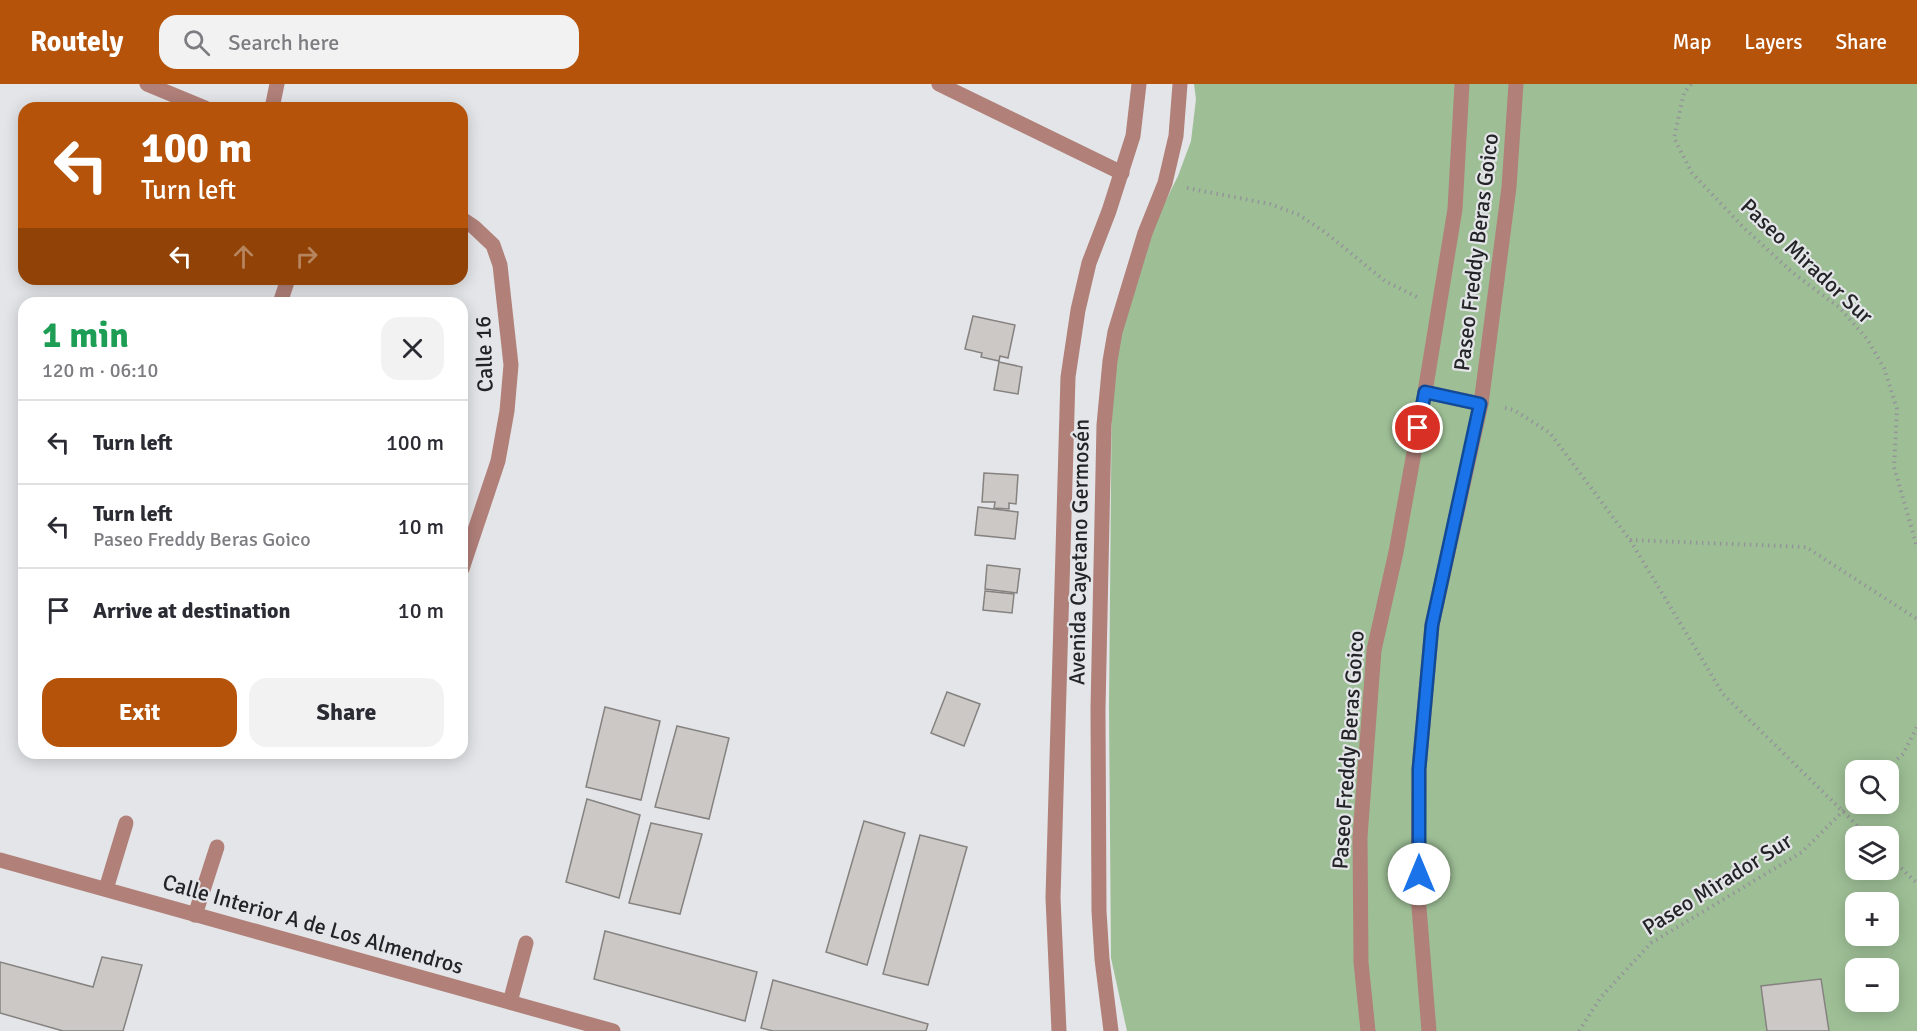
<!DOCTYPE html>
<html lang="en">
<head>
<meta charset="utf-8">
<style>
	body { margin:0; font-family:Signika,sans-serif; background:#f2f2f3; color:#2b2b33; height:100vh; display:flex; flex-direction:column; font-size:22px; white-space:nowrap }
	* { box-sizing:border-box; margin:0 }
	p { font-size:20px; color:#7c7c81 }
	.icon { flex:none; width:33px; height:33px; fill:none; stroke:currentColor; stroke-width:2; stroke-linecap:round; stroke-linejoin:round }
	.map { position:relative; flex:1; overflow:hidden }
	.drawer { position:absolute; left:18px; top:213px; width:450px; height:462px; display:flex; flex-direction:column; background:#fff; border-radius:18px; box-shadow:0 3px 15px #0003 }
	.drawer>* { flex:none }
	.banner { position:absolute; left:18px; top:18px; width:450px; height:183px; border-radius:18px; box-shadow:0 3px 15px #0003; background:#b45309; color:#fff; overflow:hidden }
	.fabs { position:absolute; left:1845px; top:676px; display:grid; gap:12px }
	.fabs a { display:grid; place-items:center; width:54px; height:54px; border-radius:12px; background:#fff; box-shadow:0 3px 15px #0003; font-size:30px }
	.pin { position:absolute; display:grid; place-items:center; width:51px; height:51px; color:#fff; margin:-26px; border:3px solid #fff; border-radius:50%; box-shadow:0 2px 6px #0007 }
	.me { position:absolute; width:66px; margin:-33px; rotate:0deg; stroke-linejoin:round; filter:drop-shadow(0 0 4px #0008) }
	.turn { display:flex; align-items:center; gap:21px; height:126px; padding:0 24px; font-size:27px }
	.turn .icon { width:78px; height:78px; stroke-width:2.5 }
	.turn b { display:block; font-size:42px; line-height:51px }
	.lanes { display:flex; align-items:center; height:57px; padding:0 24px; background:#0003; justify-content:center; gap:30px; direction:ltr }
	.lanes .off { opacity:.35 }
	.round { display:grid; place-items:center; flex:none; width:63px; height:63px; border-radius:18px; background:#f2f2f3 }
	.headline { display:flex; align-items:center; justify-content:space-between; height:102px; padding:0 24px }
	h1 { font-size:36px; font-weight:800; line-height:45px; color:#1e9e55 }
	.button { display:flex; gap:12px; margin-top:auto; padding:12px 24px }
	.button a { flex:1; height:69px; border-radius:18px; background:#b45309; color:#fff; font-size:24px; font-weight:800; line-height:69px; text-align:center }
	.button a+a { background:#f2f2f3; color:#2b2b33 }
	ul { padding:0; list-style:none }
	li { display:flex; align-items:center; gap:18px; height:84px; padding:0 24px; border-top:2px solid #e1e1e2 }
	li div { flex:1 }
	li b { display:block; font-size:22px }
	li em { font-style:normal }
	header { display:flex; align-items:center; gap:36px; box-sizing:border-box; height:84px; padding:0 30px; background:#b45309; color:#fff }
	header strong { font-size:28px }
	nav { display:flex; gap:33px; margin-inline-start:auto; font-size:21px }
	.search { width:420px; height:54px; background:#f2f2f3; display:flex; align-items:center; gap:15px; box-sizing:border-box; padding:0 21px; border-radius:18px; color:#7c7c81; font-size:22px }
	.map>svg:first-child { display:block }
	.green { fill:#9ebf96; fill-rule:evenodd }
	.building { fill:#cbc8c6; stroke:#858280; stroke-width:1.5 }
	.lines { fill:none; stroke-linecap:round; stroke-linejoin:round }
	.path { stroke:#949598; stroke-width:4; stroke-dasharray:1.5 4.5; stroke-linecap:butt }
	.minor { stroke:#b08079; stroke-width:15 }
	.route-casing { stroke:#114b97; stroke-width:15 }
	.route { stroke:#1a73e8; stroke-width:10 }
	.labels { text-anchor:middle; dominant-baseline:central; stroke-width:4.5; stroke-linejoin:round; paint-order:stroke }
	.street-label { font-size:22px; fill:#242426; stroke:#e3e5e8 }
</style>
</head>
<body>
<header>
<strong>Routely</strong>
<div class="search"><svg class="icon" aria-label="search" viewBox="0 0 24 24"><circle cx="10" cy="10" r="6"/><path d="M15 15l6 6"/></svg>Search here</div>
<nav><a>Map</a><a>Layers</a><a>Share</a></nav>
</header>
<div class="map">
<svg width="1917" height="947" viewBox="0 0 1917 947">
	<rect width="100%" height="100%" fill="#e3e5e8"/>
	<path class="green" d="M1194,0H1917V947H1127L1111,874L1109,624L1112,289L1116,247L1151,146L1178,92L1191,57L1196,15ZM1856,687H1888V720H1856ZM1856,753H1888V786H1856ZM1856,819H1888V852H1856ZM1856,885H1888V918H1856Z"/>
	<g class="building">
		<polygon points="973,232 1015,241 1008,274 1000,272 999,277 981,273 982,269 965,265"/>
		<polygon points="999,278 1022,283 1018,310 994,306"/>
		<polygon points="984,389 1018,391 1016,420 1009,419 1009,425 994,424 995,418 982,418"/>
		<polygon points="978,423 1018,428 1015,455 975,451"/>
		<polygon points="987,481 1020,485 1017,509 985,505"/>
		<polygon points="985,507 1014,510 1012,529 983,526"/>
		<polygon points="947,608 980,620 964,662 931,649"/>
		<polygon points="605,623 660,637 641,716 586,703"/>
		<polygon points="677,642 729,654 709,735 655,723"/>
		<polygon points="587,715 640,731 619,814 566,798"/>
		<polygon points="864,737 905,749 867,881 826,868"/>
		<polygon points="651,739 702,750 680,830 629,819"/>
		<polygon points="920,751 967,763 928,901 883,890"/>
		<polygon points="605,847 757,888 745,937 594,895"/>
		<polygon points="102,873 142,881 123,947 63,947 0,929 0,878 93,903"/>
		<polygon points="1821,895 1829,947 1767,947 1761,902"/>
		<polygon points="773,896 928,940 926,947 773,947 761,944"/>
	</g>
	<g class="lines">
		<g class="path">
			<polyline points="1691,0 1684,9 1674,54 1692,89 1743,143 1793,189 1840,224 1867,255 1884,284 1897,325 1894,383 1917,463"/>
			<polyline points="1187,104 1270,120 1299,131 1326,149 1385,197 1417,213"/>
			<polyline points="1505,324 1514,326 1550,349 1630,456 1723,610 1869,753"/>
			<polyline points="1630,456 1806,463 1917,535"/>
			<polyline points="1884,687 1903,670 1917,643"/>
			<polyline points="1888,772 1917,799"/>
			<polyline points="1579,947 1601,913 1651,859 1802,768 1856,714"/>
		</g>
		<g class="minor">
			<polyline points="147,0 205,24"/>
			<polyline points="939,0 1122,89"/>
			<polyline points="272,24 277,0"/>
			<polyline points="462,135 474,143 493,161 500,181 511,281 507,327 498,377 462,485"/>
			<polyline points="280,219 288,195"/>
			<polyline points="1425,308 1481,320"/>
			<polyline points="0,776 613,947"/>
			<polyline points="106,805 126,739"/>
			<polyline points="195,831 217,763"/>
			<polyline points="510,918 526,859"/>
			<polyline points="1059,947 1053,814 1068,293 1078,226 1089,179 1109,127 1133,52 1139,0"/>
			<polyline points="1111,947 1102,875 1099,827 1098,625 1104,341 1110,277 1115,248 1145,149 1165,99 1176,52 1180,0"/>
			<polyline points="1368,947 1361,878 1360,753 1374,566 1396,468 1425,308 1455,125 1462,0"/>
			<polyline points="1429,947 1418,811 1419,685 1432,541 1481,320 1509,103 1516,0"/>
		</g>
	</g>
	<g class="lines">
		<g class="route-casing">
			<polyline id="route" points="1418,344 1425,308 1480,320 1432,541 1419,685 1419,790"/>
		</g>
		<use href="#route" class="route"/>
	</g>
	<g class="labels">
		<g class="street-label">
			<text transform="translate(1476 168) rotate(-83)">Paseo Freddy Beras Goico</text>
			<text transform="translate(1807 177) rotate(43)">Paseo Mirador Sur</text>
			<text transform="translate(484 270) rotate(-92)">Calle 16</text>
			<text transform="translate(1079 468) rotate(-89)">Avenida Cayetano Germosén</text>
			<text transform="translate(1348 666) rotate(-86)">Paseo Freddy Beras Goico</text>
			<text transform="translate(1717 800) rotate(-32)">Paseo Mirador Sur</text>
			<text transform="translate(313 840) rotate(16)">Calle Interior A de Los Almendros</text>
		</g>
	</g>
</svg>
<div class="fabs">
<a><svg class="icon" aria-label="search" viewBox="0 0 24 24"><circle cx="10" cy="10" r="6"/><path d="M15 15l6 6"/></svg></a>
<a><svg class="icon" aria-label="layers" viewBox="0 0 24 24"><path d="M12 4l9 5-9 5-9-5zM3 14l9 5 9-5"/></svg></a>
<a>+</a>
<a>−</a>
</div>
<div class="pin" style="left:1418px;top:344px;background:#d93025"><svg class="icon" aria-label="arrive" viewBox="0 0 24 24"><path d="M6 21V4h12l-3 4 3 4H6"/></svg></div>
<svg class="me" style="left:1419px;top:790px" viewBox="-20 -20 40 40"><circle r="19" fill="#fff"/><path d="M0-13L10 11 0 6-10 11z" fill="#1a73e8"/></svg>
<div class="banner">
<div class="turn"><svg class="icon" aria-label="left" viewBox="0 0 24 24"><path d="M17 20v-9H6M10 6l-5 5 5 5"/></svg><div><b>100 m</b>Turn left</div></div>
<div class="lanes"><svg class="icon" aria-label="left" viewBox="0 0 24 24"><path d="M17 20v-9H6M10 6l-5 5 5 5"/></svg><svg class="icon off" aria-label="ahead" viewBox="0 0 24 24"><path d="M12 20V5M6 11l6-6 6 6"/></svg><svg class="icon off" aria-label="right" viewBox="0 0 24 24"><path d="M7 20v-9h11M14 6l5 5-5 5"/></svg></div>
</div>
<section class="drawer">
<div class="headline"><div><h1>1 min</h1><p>120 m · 06:10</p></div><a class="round"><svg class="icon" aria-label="close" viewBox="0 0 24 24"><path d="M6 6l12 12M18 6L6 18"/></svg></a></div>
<ul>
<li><svg class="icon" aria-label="left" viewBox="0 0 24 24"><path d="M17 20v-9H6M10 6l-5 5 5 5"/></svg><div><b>Turn left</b></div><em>100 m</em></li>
<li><svg class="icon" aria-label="left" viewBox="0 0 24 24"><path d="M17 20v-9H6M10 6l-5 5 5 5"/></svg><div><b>Turn left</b><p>Paseo Freddy Beras Goico</p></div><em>10 m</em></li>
<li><svg class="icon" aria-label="arrive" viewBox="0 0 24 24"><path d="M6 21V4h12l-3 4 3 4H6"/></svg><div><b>Arrive at destination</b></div><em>10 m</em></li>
</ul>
<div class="button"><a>Exit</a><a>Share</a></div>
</section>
</div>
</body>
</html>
